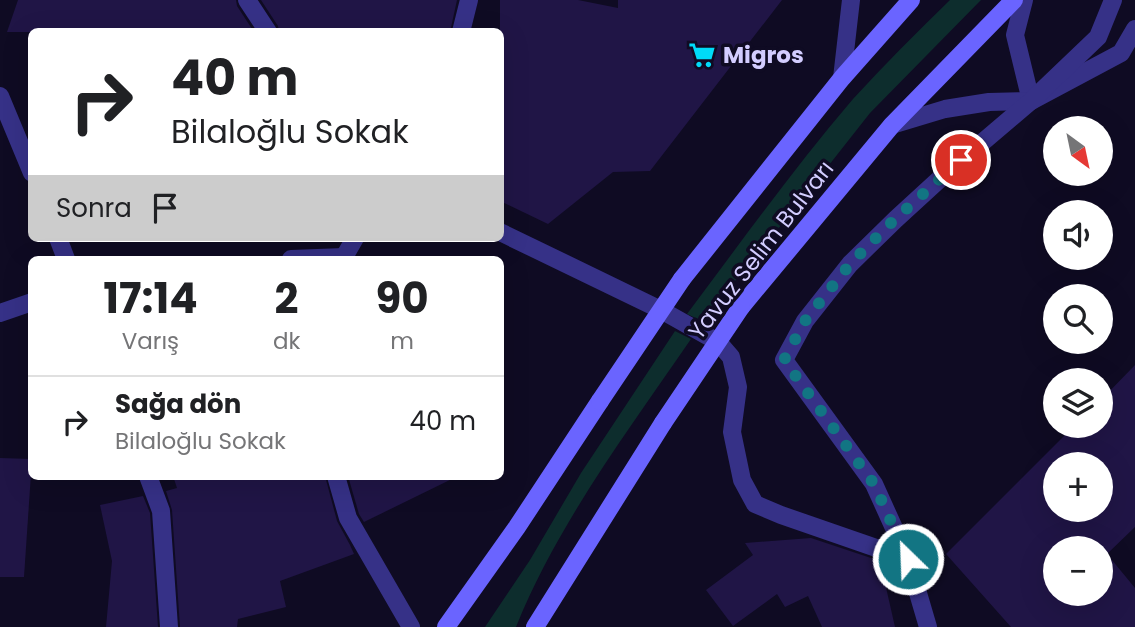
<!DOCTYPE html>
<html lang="tr">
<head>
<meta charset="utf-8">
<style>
	body { margin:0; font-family:Poppins,sans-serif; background:#f2f2f2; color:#202124; height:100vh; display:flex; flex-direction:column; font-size:26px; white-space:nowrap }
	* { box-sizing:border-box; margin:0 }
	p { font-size:23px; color:#757577 }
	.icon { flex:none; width:38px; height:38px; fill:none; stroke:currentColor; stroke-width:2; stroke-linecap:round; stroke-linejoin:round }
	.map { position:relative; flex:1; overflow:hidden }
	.sheet { position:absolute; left:28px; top:256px; width:476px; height:224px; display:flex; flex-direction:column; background:#fff; border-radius:10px; box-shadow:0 7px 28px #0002 }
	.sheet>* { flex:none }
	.top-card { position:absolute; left:28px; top:28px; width:476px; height:214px; border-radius:10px; box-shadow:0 7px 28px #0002; background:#fff; color:#202124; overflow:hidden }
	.needle { width:46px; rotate:147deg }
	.tools { position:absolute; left:1043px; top:116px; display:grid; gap:14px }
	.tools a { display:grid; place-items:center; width:70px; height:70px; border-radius:50%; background:#fff; box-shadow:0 7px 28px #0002; font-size:35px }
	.pin { position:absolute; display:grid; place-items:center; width:60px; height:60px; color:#fff; margin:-30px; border:4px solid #fff; border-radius:50%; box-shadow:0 2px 7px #0007 }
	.me { position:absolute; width:77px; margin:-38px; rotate:336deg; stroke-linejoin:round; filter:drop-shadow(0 0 5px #0008) }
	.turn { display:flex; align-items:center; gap:24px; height:147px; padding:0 28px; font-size:32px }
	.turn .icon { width:91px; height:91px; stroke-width:2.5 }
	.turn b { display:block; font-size:49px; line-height:60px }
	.then { display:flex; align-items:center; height:66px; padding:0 28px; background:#0003; gap:14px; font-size:26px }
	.eta { display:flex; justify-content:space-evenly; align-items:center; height:119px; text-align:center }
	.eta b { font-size:42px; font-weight:700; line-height:49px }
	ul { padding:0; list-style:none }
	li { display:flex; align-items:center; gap:21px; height:91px; padding:0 28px; border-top:2px solid #e0e0e0 }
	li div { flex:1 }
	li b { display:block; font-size:26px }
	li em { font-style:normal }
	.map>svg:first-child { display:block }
	.green { fill:#0d2d2d }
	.building { fill:#201546; fill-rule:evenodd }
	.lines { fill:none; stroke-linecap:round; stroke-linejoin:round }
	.minor { stroke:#363187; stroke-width:18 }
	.secondary { stroke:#6a64ff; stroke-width:18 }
	.secondary-bridge { stroke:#6a64ff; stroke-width:18 }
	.route { stroke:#127583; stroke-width:12; stroke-dasharray:0 21.6 }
	.labels { text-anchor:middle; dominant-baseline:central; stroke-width:7; stroke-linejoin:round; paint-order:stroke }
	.poi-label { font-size:23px; font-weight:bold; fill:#d3cdff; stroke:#0f0b23; text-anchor:start }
	.street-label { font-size:23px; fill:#d3cdff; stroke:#0f0b23 }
</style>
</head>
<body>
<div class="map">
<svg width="1135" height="627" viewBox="0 0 1135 627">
	<rect width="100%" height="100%" fill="#0f0b23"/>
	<g class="green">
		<path d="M950,0H981L870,113L792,212L702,321L687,314C741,242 794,168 853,99C884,65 917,32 950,0Z"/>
		<path d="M675,331L691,339C628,431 558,523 516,627H485L530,560L581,473Z"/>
	</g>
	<g class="building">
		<polygon points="18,0 236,0 237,6 254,32 7,32"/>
		<polygon points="261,0 457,0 450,32 279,32 278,26"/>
		<polygon points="500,0 578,0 618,8 618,0 782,0 650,171 613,172 548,224 500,201"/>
		<path d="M1135,365V527L1107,554L1135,588V627H1011L946,554L1075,425H1101V400ZM1055,464H1101V509H1055ZM1055,548H1101V593H1055Z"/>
		<polygon points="0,458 32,459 24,577 0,577"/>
		<polygon points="173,476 325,476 337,521 350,545 354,554 280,581 286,607 238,619 237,627 180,627 172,510 166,491 177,488"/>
		<polygon points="348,476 458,476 364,522 359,514"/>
		<polygon points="143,496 150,513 158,627 106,627 112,561 100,505"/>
		<polygon points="811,538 880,561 895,627 822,627 808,596 785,607 777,594 733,626 706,590 753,555 745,543"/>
	</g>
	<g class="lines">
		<g class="minor">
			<polyline points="247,0 268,32"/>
			<polyline points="1024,0 1015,35 1031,101"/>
			<polyline points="461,32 469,0"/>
			<polyline points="842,78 851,0"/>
			<polyline points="0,96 32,173"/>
			<polyline points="892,125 945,109 989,102 1031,101 1121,53 1135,29"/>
			<polyline points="500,232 661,310 718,342 731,357 738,387 732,432 742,480 755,504 781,515 908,559"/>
			<polyline points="58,238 66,259"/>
			<polyline points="291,259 344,257"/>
			<polyline points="343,259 355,238"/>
			<polyline points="0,313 32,302"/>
			<polyline points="148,476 161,511 169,627"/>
			<polyline points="336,476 348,518 411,627"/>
			<polyline points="928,627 908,559 874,484 784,360 805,321 850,264 896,219 944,175 1031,101 1098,37 1113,0"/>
		</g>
		<g class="secondary">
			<polyline points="682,279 842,78 911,0"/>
			<polyline points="741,307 892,125 1014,0"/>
			<polyline points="446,627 517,527 600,401"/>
			<polyline points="535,627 663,423"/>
		</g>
		<g class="secondary-bridge">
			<polyline points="600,401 682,279"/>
			<polyline points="663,423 741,307"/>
		</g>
	</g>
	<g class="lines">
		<polyline class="route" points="908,559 874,484 784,360 805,321 850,264 895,219 961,160"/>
	</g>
	<defs>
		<g id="supermarket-bare" transform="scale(2.1)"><path d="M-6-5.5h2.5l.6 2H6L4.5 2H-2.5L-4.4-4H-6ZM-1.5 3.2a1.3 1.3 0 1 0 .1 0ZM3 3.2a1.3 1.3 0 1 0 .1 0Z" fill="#00dbf8" stroke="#0f0b23" stroke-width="2.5" paint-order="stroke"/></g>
	</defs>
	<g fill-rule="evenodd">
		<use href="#supermarket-bare" x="702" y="55"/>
	</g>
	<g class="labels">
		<g class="poi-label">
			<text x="723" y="55">Migros</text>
		</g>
		<g class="street-label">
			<text transform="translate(761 250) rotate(-52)">Yavuz Selim Bulvarı</text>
		</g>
	</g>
</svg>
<div class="tools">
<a><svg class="needle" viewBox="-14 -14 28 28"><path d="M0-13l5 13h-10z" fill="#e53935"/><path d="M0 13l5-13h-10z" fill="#757577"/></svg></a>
<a><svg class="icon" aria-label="sound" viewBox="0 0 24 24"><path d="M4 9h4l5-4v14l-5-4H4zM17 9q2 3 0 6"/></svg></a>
<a><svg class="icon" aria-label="search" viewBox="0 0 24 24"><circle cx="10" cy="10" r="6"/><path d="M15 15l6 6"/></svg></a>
<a><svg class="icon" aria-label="layers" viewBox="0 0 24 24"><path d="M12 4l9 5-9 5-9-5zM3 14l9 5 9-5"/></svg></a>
<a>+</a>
<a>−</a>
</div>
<div class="pin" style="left:961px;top:160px;background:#d93025"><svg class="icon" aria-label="arrive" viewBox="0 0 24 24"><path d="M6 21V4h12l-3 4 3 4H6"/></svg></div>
<svg class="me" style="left:908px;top:559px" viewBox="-20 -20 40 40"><circle r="17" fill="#127583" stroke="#fff" stroke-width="3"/><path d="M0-11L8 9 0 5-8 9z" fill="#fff"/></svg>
<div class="top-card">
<div class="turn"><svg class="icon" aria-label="right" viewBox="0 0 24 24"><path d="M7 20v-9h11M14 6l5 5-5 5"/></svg><div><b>40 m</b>Bilaloğlu Sokak</div></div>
<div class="then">Sonra<svg class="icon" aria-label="arrive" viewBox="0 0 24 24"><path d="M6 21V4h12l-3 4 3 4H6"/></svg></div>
</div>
<section class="sheet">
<div class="eta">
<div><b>17:14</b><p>Varış</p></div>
<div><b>2</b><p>dk</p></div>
<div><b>90</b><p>m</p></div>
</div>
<ul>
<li><svg class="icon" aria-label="right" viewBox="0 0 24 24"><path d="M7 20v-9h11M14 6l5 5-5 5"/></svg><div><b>Sağa dön</b><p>Bilaloğlu Sokak</p></div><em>40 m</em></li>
</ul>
</section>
</div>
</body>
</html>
